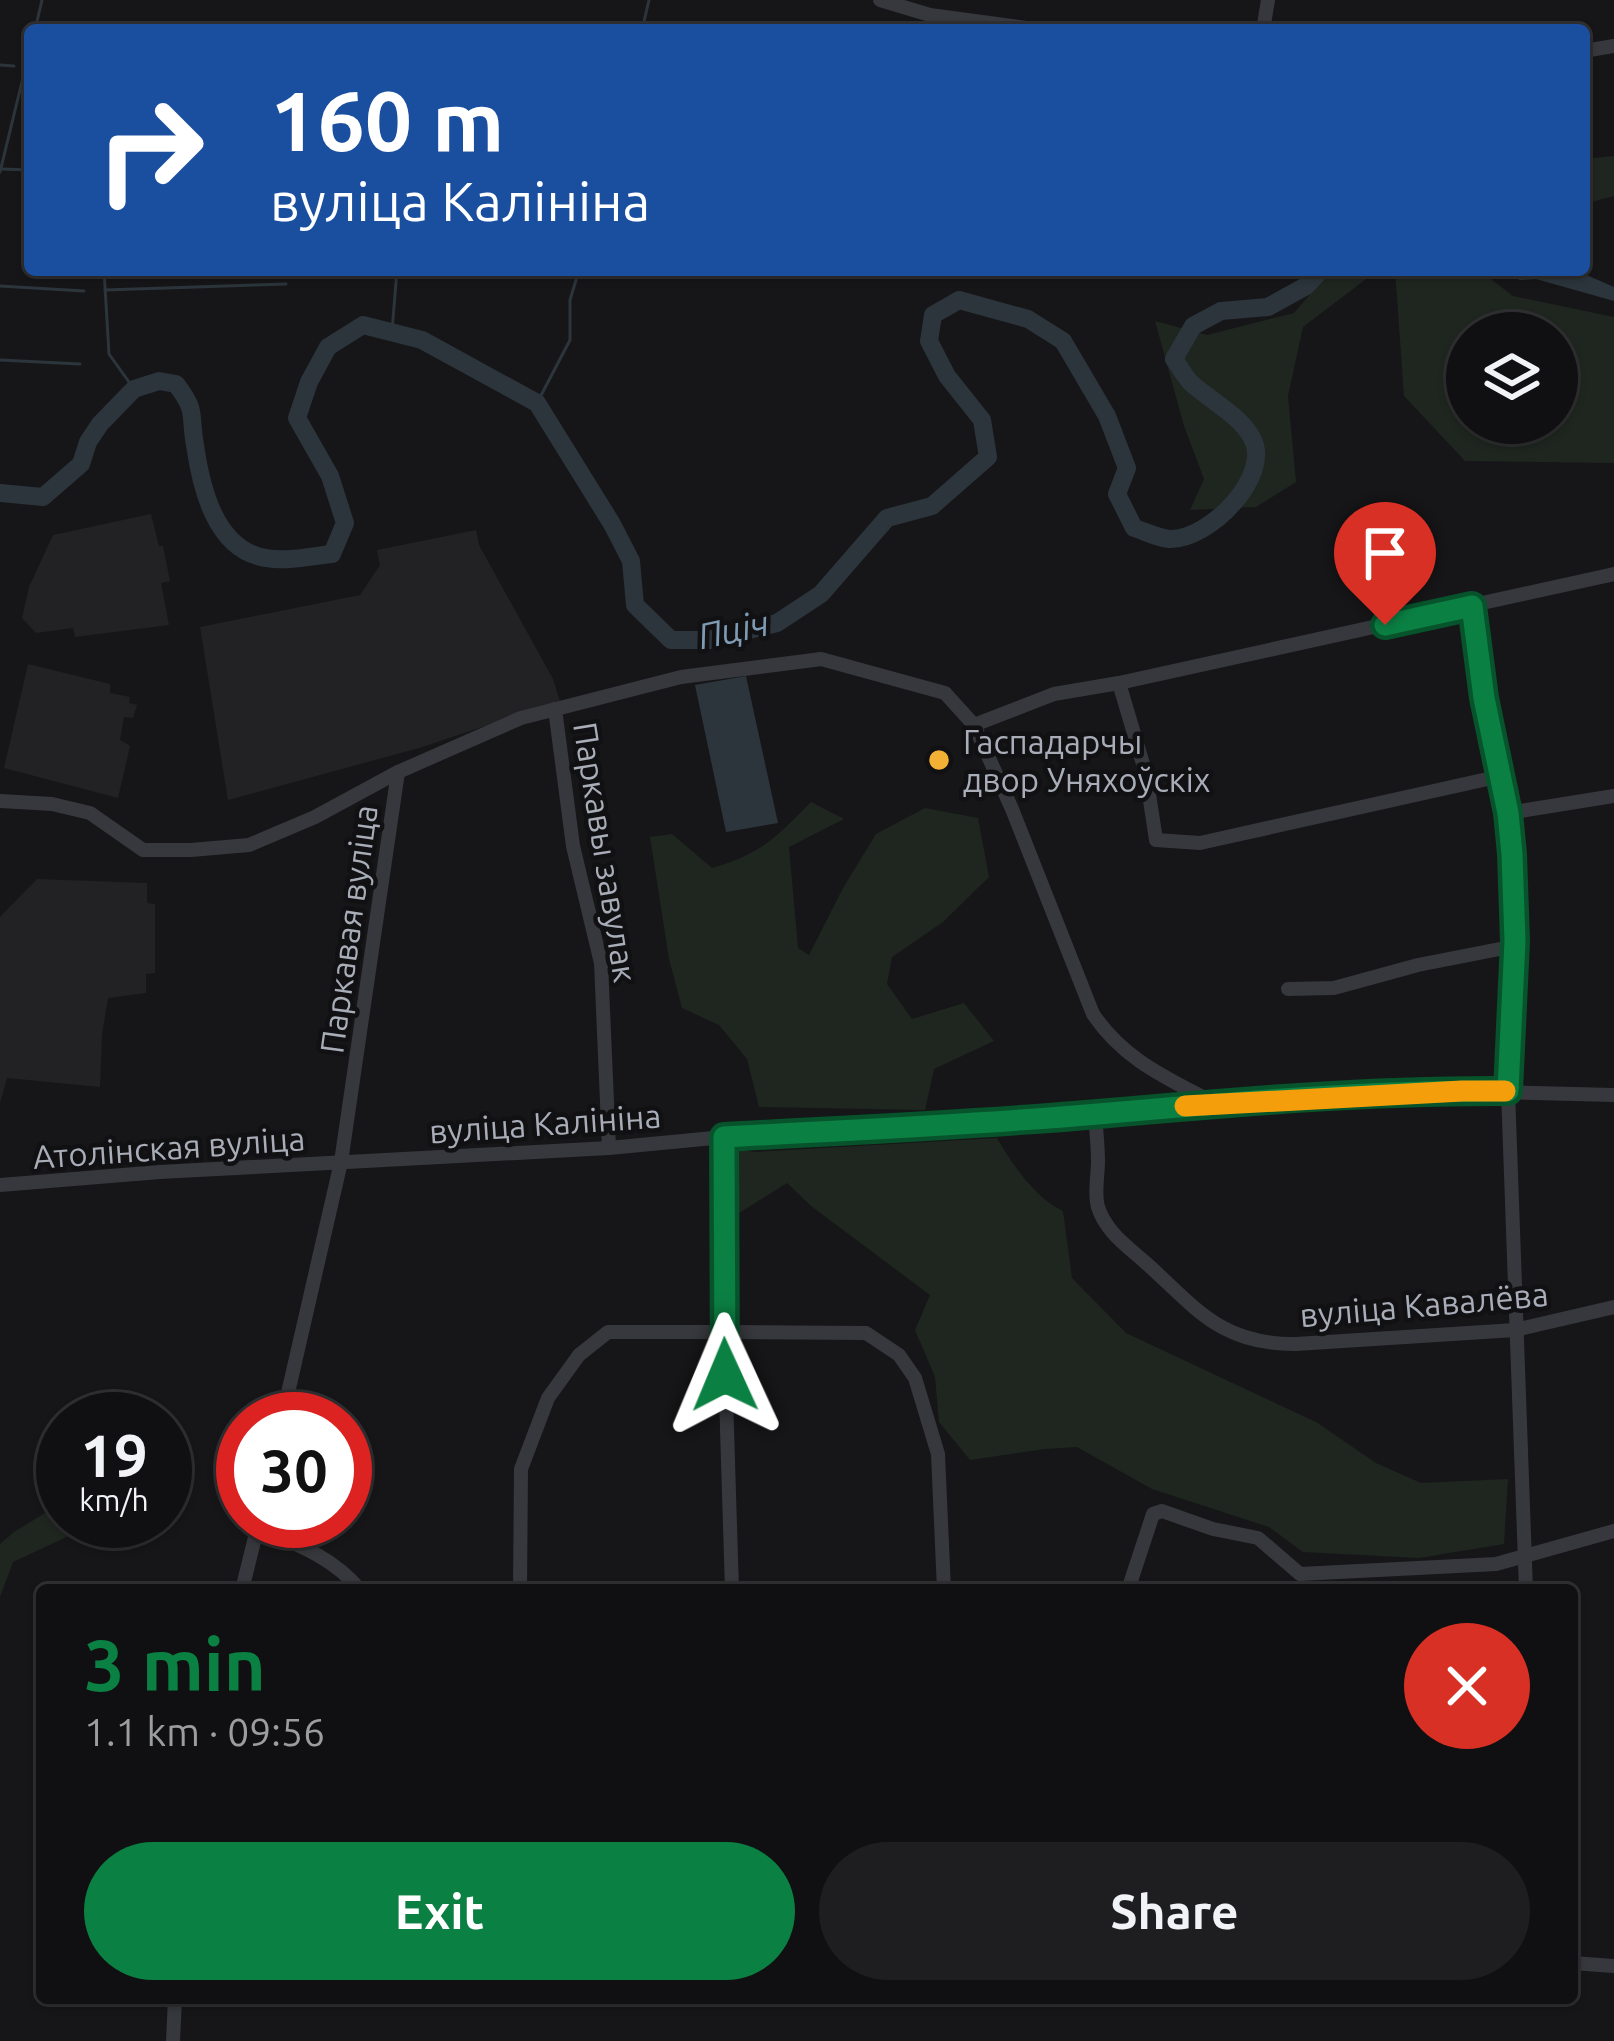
<!DOCTYPE html>
<html lang="en">
<head>
<meta charset="utf-8">
<style>
	body { margin:0; font-family:Ubuntu,sans-serif; background:#1e1e20; color:#f1f3f6; height:100vh; display:flex; flex-direction:column; font-size:45px; white-space:nowrap }
	* { box-sizing:border-box; margin:0 }
	p { font-size:39px; color:#9c9d9f }
	.icon { flex:none; width:66px; height:66px; fill:none; stroke:currentColor; stroke-width:2; stroke-linecap:round; stroke-linejoin:round }
	.map { position:relative; flex:1; overflow:hidden }
	.details { position:absolute; left:36px; top:1584px; width:1542px; height:420px; display:flex; flex-direction:column; background:#101012; border-radius:12px; box-shadow:0 3px 9px #0004,0 0 0 3px #303032 }
	.details>* { flex:none }
	.banner { position:absolute; left:24px; top:24px; width:1566px; height:252px; border-radius:12px; box-shadow:0 3px 9px #0004,0 0 0 3px #303032; background:#1a4fa0; color:#fff; overflow:hidden }
	.tools { position:absolute; left:1446px; top:312px; display:grid; gap:24px }
	.tools a { display:grid; place-items:center; width:132px; height:132px; border-radius:50%; background:#101012; box-shadow:0 3px 9px #0004,0 0 0 3px #303032; font-size:60px }
	.speed { position:absolute; left:36px; top:1392px; display:flex; gap:24px; font-size:60px; font-weight:700; text-align:center }
	.speed>* { display:grid; place-content:center; width:156px; height:156px; border-radius:50%; background:#101012; box-shadow:0 3px 9px #0004,0 0 0 3px #303032; line-height:1 }
	.speed small { font-size:30px; font-weight:400 }
	.speed .limit { border:18px solid #d22; background:#fff; color:#111 }
	.pin { position:absolute; display:grid; place-items:center; width:102px; height:102px; color:#fff; margin:-123px -51px; border-radius:50% 50% 50% 0; rotate:-45deg; box-shadow:0 0 12px #0007 }
	.pin .icon { rotate:45deg }
	.me { position:absolute; width:132px; margin:-66px; rotate:359deg; stroke-linejoin:round; filter:drop-shadow(0 0 9px #0008) }
	.turn { display:flex; align-items:center; gap:42px; height:252px; padding:0 48px; font-size:54px }
	.turn .icon { width:156px; height:156px; stroke-width:2.5 }
	.turn b { display:block; font-size:84px; line-height:102px }
	.round { display:grid; place-items:center; flex:none; width:126px; height:126px; border-radius:63px; background:#1e1e20 }
	.summary { display:flex; align-items:center; justify-content:space-between; height:204px; padding:0 48px }
	h1 { font-size:72px; font-weight:700; line-height:90px; color:#0b8043 }
	.button { display:flex; gap:24px; margin-top:auto; padding:24px 48px }
	.button a { flex:1; height:138px; border-radius:72px; background:#0b8043; color:#fff; font-size:48px; font-weight:700; line-height:138px; text-align:center }
	.button a+a { background:#1e1e20; color:#f1f3f6 }
	.map>svg:first-child { display:block }
	.built { fill:#222225 }
	.green { fill:#1e261f; fill-rule:evenodd }
	.water { fill:#2c353c }
	.lines { fill:none; stroke-linecap:round; stroke-linejoin:round }
	.stream { stroke:#2c353c; stroke-width:3 }
	.river { stroke:#2c353c; stroke-width:18 }
	.minor { stroke:#37383d; stroke-width:14 }
	.route-casing { stroke:#07532c; stroke-width:30 }
	.route { stroke:#0b8043; stroke-width:21 }
	.slow { stroke:#f59e0b; stroke-width:21 }
	.poi-dot { fill:#f2b134; stroke:#111113; stroke-width:4.5 }
	.labels { text-anchor:middle; dominant-baseline:central; stroke-width:9; stroke-linejoin:round; paint-order:stroke }
	.poi-label { font-size:33px; fill:#a8adb8; stroke:#111113; text-anchor:start }
	.street-label { font-size:33px; fill:#a8adb8; stroke:#111113 }
	.water-label { font-size:36px; font-style:italic; fill:#7f9bb3; stroke:#111113 }
</style>
</head>
<body>
<div class="map">
<svg width="1614" height="2041" viewBox="0 0 1614 2041">
	<rect width="100%" height="100%" fill="#161618"/>
	<g class="built">
		<polygon points="151,514 159,546 163,546 170,581 161,583 169,625 75,637 73,628 36,633 22,618 29,587 53,535"/>
		<polygon points="476,530 479,545 553,679 560,701 419,748 228,800 200,627 360,595 380,565 377,550"/>
		<polygon points="28,664 110,684 110,693 130,697 129,703 137,705 133,718 124,717 120,740 130,746 118,798 4,768"/>
		<polygon points="37,879 147,883 147,903 155,904 155,973 146,974 146,993 108,998 102,1035 100,1087 7,1078 0,1103 0,917"/>
	</g>
	<g class="green">
		<polygon points="1614,156 1614,196 1584,204 1584,159"/>
		<polygon points="1331,270 1378,270 1303,327 1288,396 1296,482 1256,507 1190,510 1204,479 1184,426 1155,321 1207,335 1294,313"/>
		<path d="M1395,270H1479L1513,296L1614,317V463L1465,461L1404,396ZM1467,333H1557V423H1467Z"/>
		<path d="M811,802L844,819L789,847L798,948L809,955L843,888L876,834L925,808L978,818L989,877L943,922L892,957L887,984L912,1019L964,1003L994,1041L934,1069L925,1110L759,1107L747,1059L719,1025L682,1008L669,959L650,837L672,834L712,868C762,854 776,837 811,802Z"/>
		<path d="M997,1138C1012,1164 1036,1199 1063,1211L1072,1278L1126,1333L1316,1422L1376,1463L1421,1483L1508,1479L1504,1544L1419,1558L1303,1552L1269,1527L1152,1489L1077,1447L1045,1449L970,1460L939,1422L935,1377L915,1330L930,1295L811,1206L787,1183L739,1213V1149L754,1152Z"/>
		<polygon points="63,1502 63,1521 101,1521 13,1562 0,1597 0,1544 14,1532"/>
	</g>
	<g class="water">
		<polygon points="1476,270 1575,270 1614,287 1614,301 1536,279 1520,280 1500,271 1491,276"/>
		<polygon points="746,676 778,823 726,832 695,685"/>
	</g>
	<g class="lines">
		<g class="stream">
			<polyline points="35,30 42,0"/>
			<polyline points="642,30 649,0"/>
			<polyline points="0,65 14,66"/>
			<polyline points="2,169 30,170"/>
			<polyline points="0,172 30,49"/>
			<polyline points="104,270 109,354 134,389"/>
			<polyline points="0,286 84,291"/>
			<polyline points="105,290 286,284"/>
			<polyline points="392,331 397,270"/>
			<polyline points="0,360 80,364"/>
			<polyline points="537,403 570,340 570,300 579,270"/>
		</g>
		<path class="river" d="M0,493L43,497L81,464L88,442L100,424L134,389L159,381L176,384C198,413 189,413 195,445C201,487 215,550 266,558C286,562 312,556 332,554L345,523L330,476L297,418L309,382L328,347L363,325L422,340L537,403L612,524L631,561L635,605L671,640H709L777,623L821,594L887,518L932,506L988,457L982,420L947,376L929,341L933,315L959,300L1028,319L1063,341L1107,416L1127,468L1117,494L1134,528C1144,531 1158,538 1169,539C1209,541 1273,475 1252,438C1240,415 1208,399 1190,382C1184,375 1179,366 1174,359L1193,326L1221,311L1268,307L1306,286L1321,270"/>
		<g class="minor">
			<polyline points="880,0 930,15 1041,30"/>
			<polyline points="1263,30 1268,0"/>
			<polyline points="1584,51 1614,46"/>
			<polyline points="1472,606 1484,698 1501,776 1512,854 1515,941 1508,1091 1526,1590"/>
			<polyline points="1119,683 1146,774 1156,840 1200,843 1501,776"/>
			<polyline points="555,709 573,846 601,963 609,1148"/>
			<polyline points="974,725 1054,694 1119,683 1614,574"/>
			<path d="M0,801L52,804L90,813L143,850H191L249,845L315,817L398,772L521,718L681,677L821,659L945,693L974,725L1012,809L1093,1014C1124,1060 1167,1078 1214,1103"/>
			<polyline points="1508,813 1614,796"/>
			<polyline points="1288,989 1334,988 1418,965 1515,946"/>
			<path d="M1095,1114C1096,1130 1098,1145 1098,1161C1098,1176 1094,1193 1098,1207C1106,1232 1127,1246 1146,1263C1196,1308 1221,1345 1296,1344L1515,1330L1614,1307"/>
			<polyline points="724,1137 724,1332 732,1590"/>
			<polyline points="0,1185 160,1172 609,1148 724,1137 1095,1114 1214,1103 1462,1091 1614,1095"/>
			<polyline points="282,1419 341,1162 398,772"/>
			<path d="M258,1528C296,1544 333,1557 360,1590"/>
			<polyline points="1300,1574 1496,1564 1614,1531"/>
			<polyline points="242,1590 259,1521"/>
			<polyline points="520,1590 521,1469 548,1398 579,1355 608,1332 724,1332 866,1333 899,1355 915,1378 938,1454 944,1590"/>
			<polyline points="1128,1590 1153,1514 1162,1511 1213,1529 1258,1538 1300,1574"/>
			<polyline points="1572,1963 1614,1966"/>
			<polyline points="173,2041 175,1998"/>
		</g>
	</g>
	<g class="lines">
		<g class="route-casing">
			<path id="route" d="M725,1375L724,1137C849,1130 974,1125 1098,1114C1234,1102 1371,1090 1508,1091L1515,941L1512,854L1508,813L1484,698L1472,606L1385,625"/>
		</g>
		<use href="#route" class="route"/>
		<polyline class="slow" points="1185,1106 1462,1091 1505,1091"/>
	</g>
	<circle class="poi-dot" cx="939" cy="760" r="12"/>
	<g class="labels">
		<g class="poi-label">
			<text x="963" y="741">Гаспадарчы<tspan x="963" dy="38">двор Уняхоўскіх</tspan></text>
		</g>
		<g class="street-label">
			<text transform="translate(606 852) rotate(81)">Паркавы завулак</text>
			<text transform="translate(348 929) rotate(-82)">Паркавая вуліца</text>
			<text transform="translate(545 1123) rotate(-4)">вуліца Калініна</text>
			<text transform="translate(169 1147) rotate(-4)">Атолінская вуліца</text>
			<text transform="translate(1424 1304) rotate(-5)">вуліца Кавалёва</text>
		</g>
		<g class="water-label">
			<text transform="translate(733 629) rotate(-12)">Пціч</text>
		</g>
	</g>
</svg>
<div class="tools">
<a><svg class="icon" aria-label="layers" viewBox="0 0 24 24"><path d="M12 4l9 5-9 5-9-5zM3 14l9 5 9-5"/></svg></a>
</div>
<div class="speed"><div>19<small>km/h</small></div><div class="limit">30</div></div>
<div class="pin" style="left:1385px;top:625px;background:#d93025"><svg class="icon" aria-label="arrive" viewBox="0 0 24 24"><path d="M6 21V4h12l-3 4 3 4H6"/></svg></div>
<svg class="me" style="left:725px;top:1375px" viewBox="-20 -20 40 40"><path d="M0-17L14 15 0 8-14 15z" fill="#0b8043" stroke="#fff" stroke-width="4"/></svg>
<div class="banner">
<div class="turn"><svg class="icon" aria-label="right" viewBox="0 0 24 24"><path d="M7 20v-9h11M14 6l5 5-5 5"/></svg><div><b>160 m</b>вуліца Калініна</div></div>
</div>
<section class="details">
<div class="summary"><div><h1>3 min</h1><p>1.1 km · 09:56</p></div><a class="round" style="background:#d93025;color:#fff"><svg class="icon" aria-label="close" viewBox="0 0 24 24"><path d="M6 6l12 12M18 6L6 18"/></svg></a></div>
<div class="button"><a>Exit</a><a>Share</a></div>
</section>
</div>
</body>
</html>
